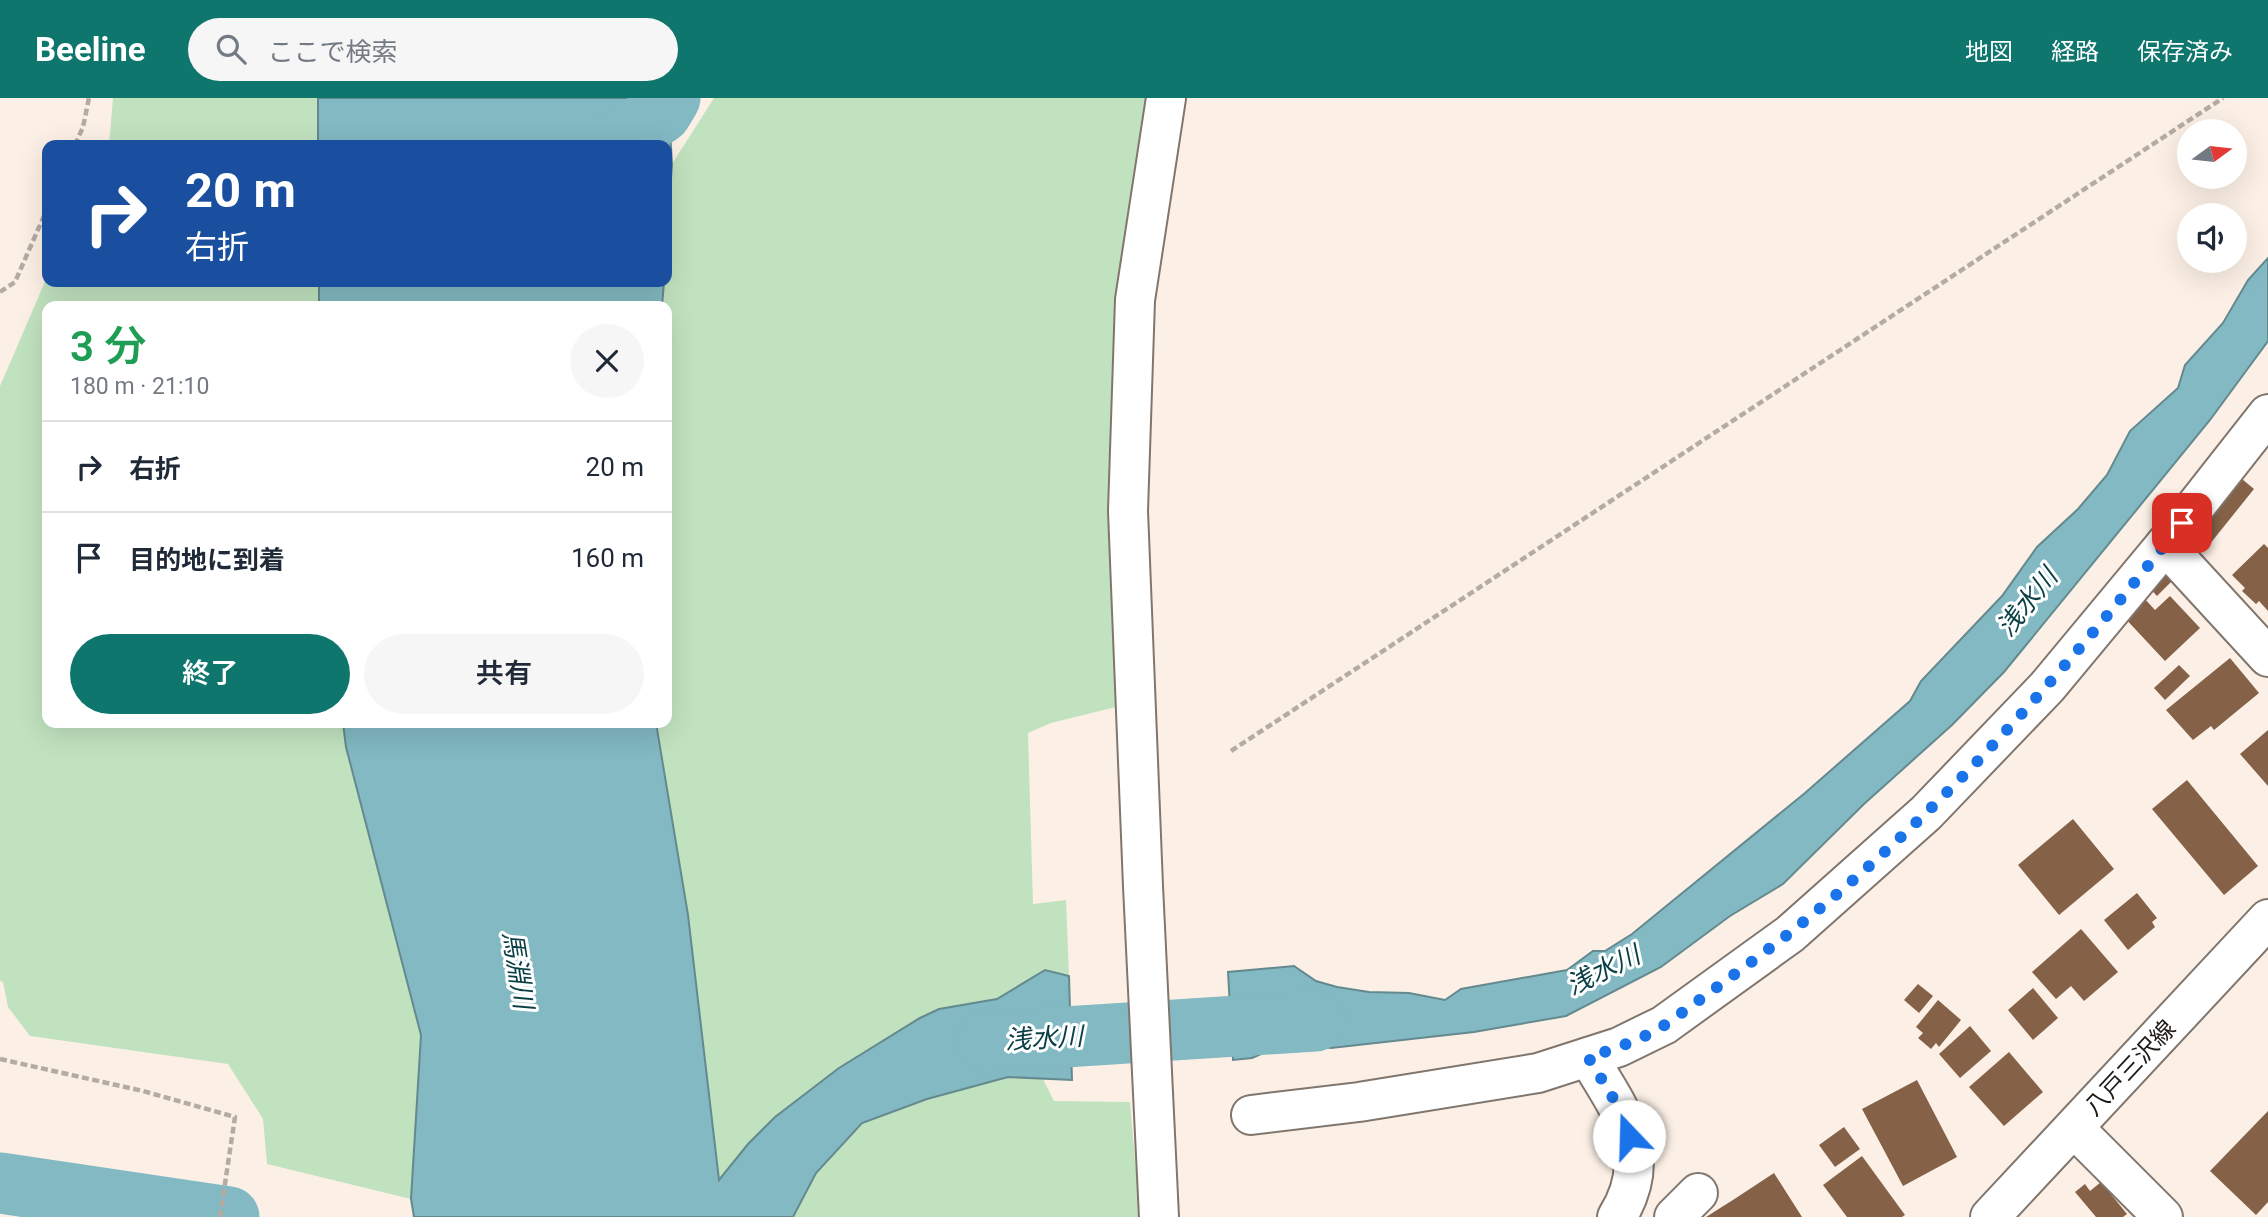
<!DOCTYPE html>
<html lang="ja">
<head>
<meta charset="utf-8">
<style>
	body { margin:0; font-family:Roboto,"Noto Sans JP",sans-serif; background:#f6f6f7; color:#1f2937; height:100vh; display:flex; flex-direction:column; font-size:26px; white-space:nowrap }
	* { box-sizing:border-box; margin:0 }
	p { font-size:23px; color:#747a83 }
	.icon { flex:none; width:38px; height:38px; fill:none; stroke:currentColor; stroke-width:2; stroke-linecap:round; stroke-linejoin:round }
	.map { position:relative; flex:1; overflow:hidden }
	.panel { position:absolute; left:42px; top:203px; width:630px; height:427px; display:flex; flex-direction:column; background:#fff; border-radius:14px; box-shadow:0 7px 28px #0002 }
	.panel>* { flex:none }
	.hud { position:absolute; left:42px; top:42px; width:630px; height:147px; border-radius:14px; box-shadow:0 7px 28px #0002; background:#1a4fa0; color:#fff; overflow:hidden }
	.needle { width:46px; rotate:75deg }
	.buttons { position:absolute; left:2177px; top:21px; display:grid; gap:14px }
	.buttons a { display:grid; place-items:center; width:70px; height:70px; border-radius:50%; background:#fff; box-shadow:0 7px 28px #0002; font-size:35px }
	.pin { position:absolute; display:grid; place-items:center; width:60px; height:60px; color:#fff; margin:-30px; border-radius:14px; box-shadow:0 4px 10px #0006 }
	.me { position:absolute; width:77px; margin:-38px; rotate:339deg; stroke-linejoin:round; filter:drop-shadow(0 0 5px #0008) }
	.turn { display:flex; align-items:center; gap:24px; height:147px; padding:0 28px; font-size:32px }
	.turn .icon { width:91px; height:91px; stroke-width:2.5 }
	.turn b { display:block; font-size:49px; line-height:60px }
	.round { display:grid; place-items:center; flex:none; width:74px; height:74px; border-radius:37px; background:#f6f6f7 }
	.summary { display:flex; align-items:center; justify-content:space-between; height:119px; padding:0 28px }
	h1 { font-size:42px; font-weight:600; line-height:52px; color:#1e9e55 }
	.primary-button { display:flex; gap:14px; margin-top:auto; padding:14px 28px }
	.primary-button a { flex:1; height:80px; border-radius:42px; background:#0f766e; color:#fff; font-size:28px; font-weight:600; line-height:80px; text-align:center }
	.primary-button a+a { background:#f6f6f7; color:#1f2937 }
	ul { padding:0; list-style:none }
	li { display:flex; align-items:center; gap:21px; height:91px; padding:0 28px; border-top:2px solid #e0e1e3 }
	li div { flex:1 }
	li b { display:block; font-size:26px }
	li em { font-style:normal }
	header { display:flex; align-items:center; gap:42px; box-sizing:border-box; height:98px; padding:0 35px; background:#0f766e; color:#fff }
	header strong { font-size:33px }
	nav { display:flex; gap:38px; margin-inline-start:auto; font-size:24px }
	.search { width:490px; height:63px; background:#f6f6f7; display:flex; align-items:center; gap:18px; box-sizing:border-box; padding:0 24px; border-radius:38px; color:#747a83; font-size:26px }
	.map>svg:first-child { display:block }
	.green { fill:#c1e2bf }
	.water { fill:#82b9c2; stroke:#64898e; stroke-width:2 }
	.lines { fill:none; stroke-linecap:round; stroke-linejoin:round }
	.river { stroke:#82b9c2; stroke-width:61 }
	.building { fill:#846147 }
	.minor-casing { stroke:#81766d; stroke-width:42 }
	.major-casing { stroke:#81766d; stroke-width:42 }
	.path { stroke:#b4aba3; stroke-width:4.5; stroke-dasharray:7 3.5; stroke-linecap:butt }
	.minor { stroke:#fff; stroke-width:38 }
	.major { stroke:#fff; stroke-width:38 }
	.route { stroke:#1a73e8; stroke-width:12; stroke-dasharray:0 21.6 }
	.labels { text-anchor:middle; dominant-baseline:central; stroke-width:6; stroke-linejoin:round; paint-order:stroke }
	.street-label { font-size:24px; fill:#1e1a16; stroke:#fff }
	.water-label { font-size:26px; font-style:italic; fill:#0a3f46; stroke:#fff }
</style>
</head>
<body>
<header>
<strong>Beeline</strong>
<div class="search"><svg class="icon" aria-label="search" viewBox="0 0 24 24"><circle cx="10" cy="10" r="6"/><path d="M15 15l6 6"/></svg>ここで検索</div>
<nav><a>地図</a><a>経路</a><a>保存済み</a></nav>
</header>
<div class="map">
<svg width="2268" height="1119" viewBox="0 0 2268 1119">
	<rect width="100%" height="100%" fill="#fcf0e6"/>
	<g class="green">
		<polygon points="113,0 318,0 318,47 109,47"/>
		<polygon points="714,0 1149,0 1120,608 1051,625 1028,635 1033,806 1066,802 1069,878 1045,872 997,901 939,911 920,920 839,970 748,1046 719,1083 688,817 656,625 667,625 667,208 662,208 664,184 667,184 667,141 672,66"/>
		<polygon points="47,179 47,184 319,184 319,208 47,208 47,625 343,625 346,649 422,937 411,1101 267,1066 263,1021 228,966 30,938 8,909 3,884 0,883 0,288"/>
		<polygon points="1008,979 1043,981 1054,1003 1130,1004 1140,1119 793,1119 816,1076 862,1025 927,1001"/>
	</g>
	<g class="water">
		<polygon points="318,0 668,0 672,66 667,141 667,47 318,47"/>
		<polygon points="2268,160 2268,243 2210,322 2004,574 1952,627 1864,706 1783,786 1730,818 1661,869 1566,918 1474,934 1331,950 1300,946 1278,949 1252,960 1233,962 1228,874 1294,868 1316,883 1337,889 1369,894 1409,895 1445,902 1461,891 1567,872 1593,853 1605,853 1632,836 1805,695 1910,603 1921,583 2002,498 2037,449 2078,411 2107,377 2130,333 2178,290 2185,267 2223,225 2248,182"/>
		<polygon points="319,184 664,184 662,208 319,208"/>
		<polygon points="343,625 656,625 688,817 719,1082 748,1046 775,1019 839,970 920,920 939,911 997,901 1045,872 1069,878 1072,982 1008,979 927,1001 862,1025 816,1075 793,1119 414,1119 411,1101 421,937 346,649"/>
	</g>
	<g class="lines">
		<g class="river">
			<polyline points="611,47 661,15 670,0"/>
			<polyline points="986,944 1315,923"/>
			<polyline points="0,1085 229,1119"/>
		</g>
	</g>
	<g class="building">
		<polygon points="2236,376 2254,391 2205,452 2187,438"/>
		<polygon points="2264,446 2268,450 2268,513 2259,503 2256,506 2242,493 2245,490 2232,477"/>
		<polygon points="2161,471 2172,483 2157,498 2146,486"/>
		<polygon points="2170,498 2200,530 2165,563 2123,518 2143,499 2155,512"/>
		<polygon points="2230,560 2259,595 2214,632 2211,628 2193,642 2166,612"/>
		<polygon points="2179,567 2190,578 2165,602 2154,590"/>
		<polygon points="2268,632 2268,688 2240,656"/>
		<polygon points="2187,682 2258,768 2224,797 2152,711"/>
		<polygon points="2073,721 2114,771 2059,817 2018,767"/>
		<polygon points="2137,795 2157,820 2152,824 2155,829 2128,852 2104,822"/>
		<polygon points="2081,831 2118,874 2084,903 2071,888 2056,901 2032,874"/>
		<polygon points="1918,886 1933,898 1919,915 1904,902"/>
		<polygon points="2033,890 2058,920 2033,942 2008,912"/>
		<polygon points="1938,902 1961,922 1939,949 1936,945 1931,951 1918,940 1923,935 1916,929"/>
		<polygon points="1970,928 1991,953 1960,980 1939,956"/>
		<polygon points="2009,954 2043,994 2004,1028 1969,989"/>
		<polygon points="1917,982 1957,1059 1903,1088 1862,1011"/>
		<polygon points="2268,1013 2268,1104 2256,1117 2210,1073"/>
		<polygon points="1844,1029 1860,1051 1835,1069 1819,1047"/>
		<polygon points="1862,1058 1905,1117 1902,1119 1847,1119 1823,1087"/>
		<polygon points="1774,1075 1802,1119 1706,1119 1736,1100"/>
		<polygon points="2101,1084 2127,1116 2123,1119 2096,1119 2075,1094 2085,1086 2090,1093"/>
	</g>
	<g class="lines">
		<g class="minor-casing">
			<g id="minor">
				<polyline points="2165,447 2268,559"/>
				<path d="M1588,959C1620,1012 1656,1057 1617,1119"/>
				<polyline points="1251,1017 1359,1004 1538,975 1619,949 1664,927 1790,836 1926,715 2047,589 2165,447 2268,316"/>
				<polyline points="2074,1030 2163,1119"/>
				<polyline points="1159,1119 1143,788 1128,413 1135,202 1166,0"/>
				<polyline points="1674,1119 1698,1095"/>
			</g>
		</g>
		<g class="major-casing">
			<polyline id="major" points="1990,1119 2268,821"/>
		</g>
		<g class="path">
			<polyline points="75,47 83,29 89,0"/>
			<polyline points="0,194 15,184 47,111"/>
			<polyline points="1231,653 2223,0"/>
			<polyline points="0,961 143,993 235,1019 220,1119"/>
		</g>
		<use href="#minor" class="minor"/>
		<use href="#major" class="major"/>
	</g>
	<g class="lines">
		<path class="route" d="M1629,1038L1626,1021L1588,959C1615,951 1643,941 1666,926C1691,909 1715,890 1739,873C1910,750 2052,590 2182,425"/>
	</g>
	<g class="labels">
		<g class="street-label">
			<text transform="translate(2130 970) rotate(-47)">八戸三沢線</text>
		</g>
		<g class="water-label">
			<text transform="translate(2027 504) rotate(-51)">浅水川</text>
			<text transform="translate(518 872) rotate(81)">馬淵川</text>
			<text transform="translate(1603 872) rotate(-26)">浅水川</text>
			<text transform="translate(1044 940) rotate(-3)">浅水川</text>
		</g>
	</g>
</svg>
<div class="buttons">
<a><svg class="needle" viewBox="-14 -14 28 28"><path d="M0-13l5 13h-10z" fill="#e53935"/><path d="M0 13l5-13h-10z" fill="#747a83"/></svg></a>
<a><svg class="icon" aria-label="sound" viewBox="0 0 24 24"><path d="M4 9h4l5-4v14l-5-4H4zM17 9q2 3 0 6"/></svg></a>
</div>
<div class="pin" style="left:2182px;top:425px;background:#d93025"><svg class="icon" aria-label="arrive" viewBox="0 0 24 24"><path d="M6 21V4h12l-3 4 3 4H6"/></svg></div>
<svg class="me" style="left:1629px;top:1038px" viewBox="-20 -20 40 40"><circle r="19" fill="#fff"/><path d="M0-13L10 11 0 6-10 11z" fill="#1a73e8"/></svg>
<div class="hud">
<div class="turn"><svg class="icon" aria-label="right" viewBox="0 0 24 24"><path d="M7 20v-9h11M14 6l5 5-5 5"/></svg><div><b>20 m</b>右折</div></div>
</div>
<section class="panel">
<div class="summary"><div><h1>3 分</h1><p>180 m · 21:10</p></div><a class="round"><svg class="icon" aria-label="close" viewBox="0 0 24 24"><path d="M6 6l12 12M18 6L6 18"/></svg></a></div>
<ul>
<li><svg class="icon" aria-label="right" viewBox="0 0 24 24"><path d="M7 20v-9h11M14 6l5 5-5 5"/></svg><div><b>右折</b></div><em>20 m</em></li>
<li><svg class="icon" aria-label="arrive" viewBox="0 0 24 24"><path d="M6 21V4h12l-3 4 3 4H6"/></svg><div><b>目的地に到着</b></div><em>160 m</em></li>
</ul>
<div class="primary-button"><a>終了</a><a>共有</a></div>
</section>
</div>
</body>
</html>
